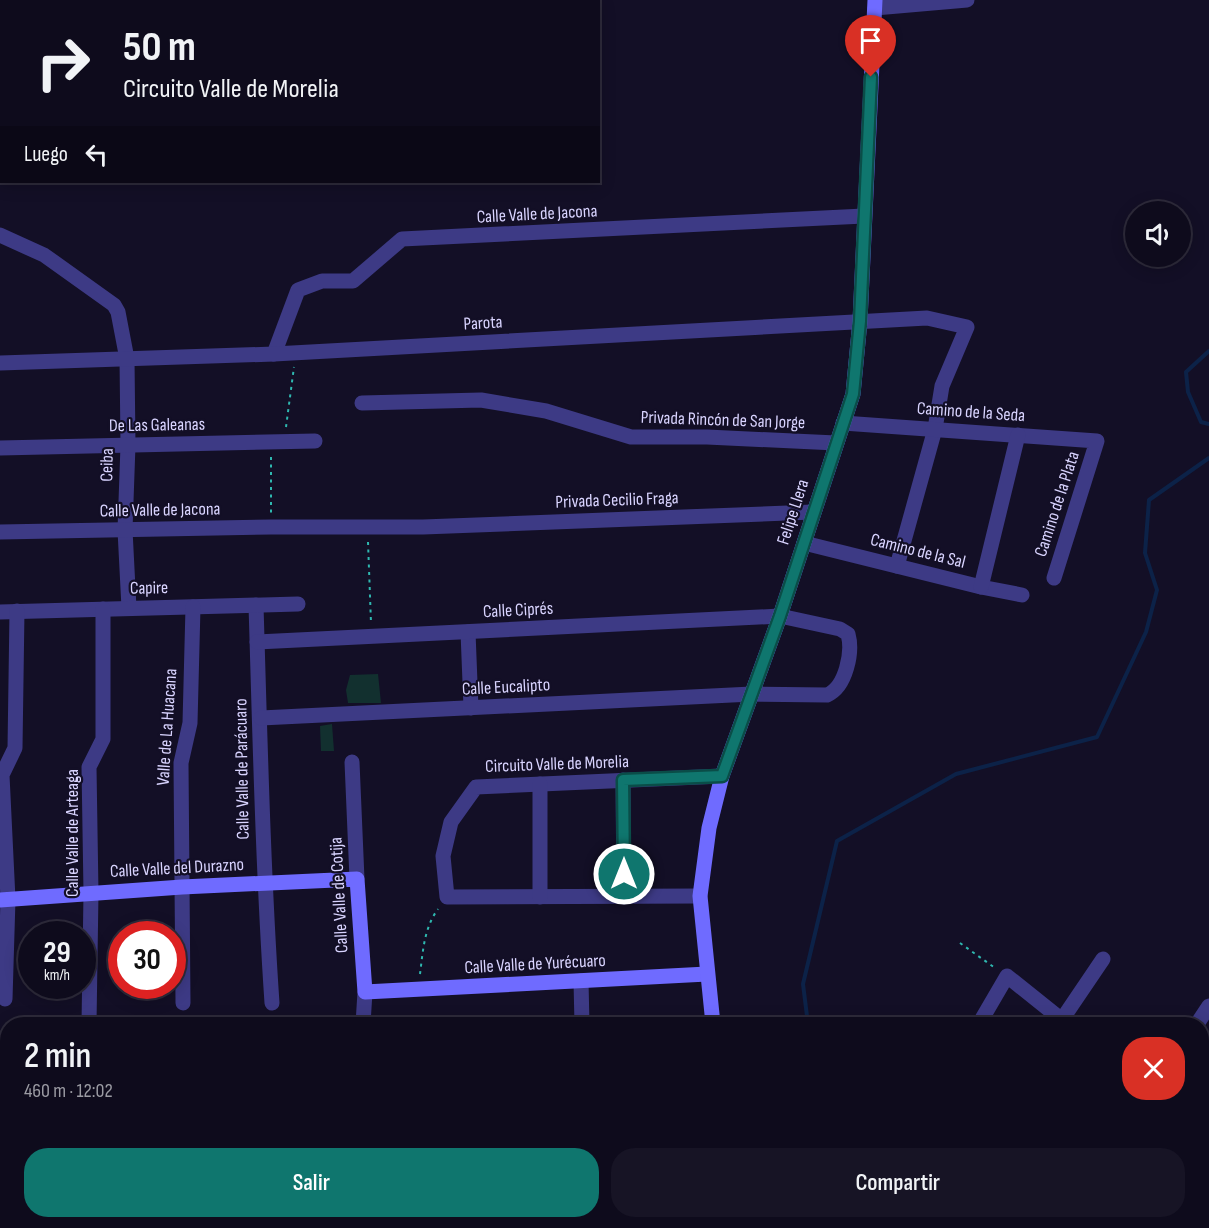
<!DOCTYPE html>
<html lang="es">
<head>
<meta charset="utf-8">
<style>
	body { margin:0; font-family:"Sofia Sans Condensed",sans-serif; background:#171425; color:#f1f3f6; height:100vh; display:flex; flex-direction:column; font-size:22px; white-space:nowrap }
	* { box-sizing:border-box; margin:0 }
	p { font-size:20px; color:#9b9ba3 }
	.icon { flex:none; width:33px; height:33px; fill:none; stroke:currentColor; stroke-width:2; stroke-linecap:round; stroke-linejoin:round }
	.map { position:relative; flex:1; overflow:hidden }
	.panel { position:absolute; left:0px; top:1017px; width:1209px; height:212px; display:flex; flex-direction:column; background:#0e0b1c; border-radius:24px 24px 0 0; box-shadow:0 3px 15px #0003,0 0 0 2px #2e2b3b }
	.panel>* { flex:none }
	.banner { position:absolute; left:0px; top:0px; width:600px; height:183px; box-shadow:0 3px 15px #0003,0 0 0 2px #2e2b3b; background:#0e0b1c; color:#f1f3f6; overflow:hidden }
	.buttons { position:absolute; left:1125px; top:201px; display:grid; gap:12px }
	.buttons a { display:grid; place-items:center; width:66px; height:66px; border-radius:50%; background:#0e0b1c; box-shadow:0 3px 15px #0003,0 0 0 2px #2e2b3b; font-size:30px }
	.speed { position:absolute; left:18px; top:921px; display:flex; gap:12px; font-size:30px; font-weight:700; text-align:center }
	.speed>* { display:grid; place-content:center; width:78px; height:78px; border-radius:50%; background:#0e0b1c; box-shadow:0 3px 15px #0003,0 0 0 2px #2e2b3b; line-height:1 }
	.speed small { font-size:15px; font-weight:400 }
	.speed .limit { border:9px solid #d22; background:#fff; color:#111 }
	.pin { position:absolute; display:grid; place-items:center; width:51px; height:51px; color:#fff; margin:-62px -26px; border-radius:50% 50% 50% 0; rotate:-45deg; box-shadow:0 0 6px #0007 }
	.pin .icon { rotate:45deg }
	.me { position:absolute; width:66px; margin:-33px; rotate:0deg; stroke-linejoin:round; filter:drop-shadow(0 0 4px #0008) }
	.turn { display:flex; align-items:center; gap:21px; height:126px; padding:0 24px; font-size:27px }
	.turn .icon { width:78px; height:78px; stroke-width:2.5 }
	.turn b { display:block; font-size:42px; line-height:51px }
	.then { display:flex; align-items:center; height:57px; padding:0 24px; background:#0003; gap:12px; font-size:22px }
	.round { display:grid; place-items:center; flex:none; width:63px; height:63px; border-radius:24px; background:#171425 }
	.overview { display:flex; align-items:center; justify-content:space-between; height:102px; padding:0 24px }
	h1 { font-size:36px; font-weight:600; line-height:45px }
	.action { display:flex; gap:12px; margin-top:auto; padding:12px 24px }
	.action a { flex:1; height:69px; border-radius:24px; background:#0f766e; color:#fff; font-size:24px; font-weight:600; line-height:69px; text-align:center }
	.action a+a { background:#171425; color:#f1f3f6 }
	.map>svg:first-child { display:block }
	.green { fill:#12302f }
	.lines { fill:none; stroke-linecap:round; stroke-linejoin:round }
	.stream { stroke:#0c2248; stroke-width:4 }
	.path { stroke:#2fb8b0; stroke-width:2; stroke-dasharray:3 4.5; stroke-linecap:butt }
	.street { stroke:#3d3a85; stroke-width:15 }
	.secondary { stroke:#6f6bff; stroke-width:15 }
	.route-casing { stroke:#0a4d48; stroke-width:15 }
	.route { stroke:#0f766e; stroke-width:10 }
	.labels { text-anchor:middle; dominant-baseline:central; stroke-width:4.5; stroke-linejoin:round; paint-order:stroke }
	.street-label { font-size:18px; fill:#d9d4ff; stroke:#130f26 }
</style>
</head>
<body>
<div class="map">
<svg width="1209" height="1228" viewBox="0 0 1209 1228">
	<rect width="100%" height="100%" fill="#130f26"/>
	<g class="green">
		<polygon points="378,674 381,703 348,703 346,690 350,675"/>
		<polygon points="332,724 334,751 321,751 320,726"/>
	</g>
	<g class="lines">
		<g class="stream">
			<polyline points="1209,351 1186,372 1188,392 1201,422 1209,424"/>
			<polyline points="808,1024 803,984 837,841 956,774 1097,737 1146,632 1157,590 1145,553 1149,500 1209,458"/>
			<polyline points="830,1221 831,1228"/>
		</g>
		<g class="path">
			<polyline points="286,427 294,367"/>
			<polyline points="271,457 271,514"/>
			<polyline points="368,542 371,623"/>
			<polyline points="960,943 995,968"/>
			<path d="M420,974C423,951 424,928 438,909"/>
		</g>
		<g class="street">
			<polyline points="875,8 967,0"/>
			<polyline points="0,235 44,255 114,305 118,312 127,359 128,445 125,530 129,608"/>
			<polyline points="274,354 298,290 322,281 353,281 402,239 864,216"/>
			<polyline points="0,363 274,354 927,318 967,327 942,386 935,429 897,566"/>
			<polyline points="362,403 481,400 546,411 631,437 707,437 836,443"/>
			<polyline points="843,423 1097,441 1054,578"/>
			<polyline points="0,448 315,441"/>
			<polyline points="0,532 271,527 423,527 813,512"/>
			<polyline points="804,543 981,587 1022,595"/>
			<polyline points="981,587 1018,435"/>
			<path d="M256,605C260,738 263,871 272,1003"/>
			<polyline points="0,612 298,604"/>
			<polyline points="468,632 471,708"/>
			<path d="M257,642L780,616L840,629L848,634C853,652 846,687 827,695L752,694L261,718"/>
			<polyline points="352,762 357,879"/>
			<polyline points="623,780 624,897"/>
			<polyline points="700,896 447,897 443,856 451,822 476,787 722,776"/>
			<polyline points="540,897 540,784"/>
			<polyline points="581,981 582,1024"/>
			<polyline points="5,999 8,899 2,775 15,748 17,611"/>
			<polyline points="183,1003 181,763 190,723 193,607"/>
			<polyline points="89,1024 91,893 89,767 103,739 103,609"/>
			<polyline points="363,1024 365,992"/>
			<polyline points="979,1024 1007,976 1067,1024"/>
			<polyline points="1059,1024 1103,959"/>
			<polyline points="1197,1024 1209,1006"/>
			<polyline points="0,1062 8,1062"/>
			<polyline points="1202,1114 1209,1119"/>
			<polyline points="0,1141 8,1141"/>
			<polyline points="86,1221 86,1228"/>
			<polyline points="1053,1221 1064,1228"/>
			<polyline points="929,1228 933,1221"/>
			<polyline points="1075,1228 1079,1221"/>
		</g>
		<g class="secondary">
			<polyline points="4,2 4,0"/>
			<polyline points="0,23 2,15"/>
			<polyline points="0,900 182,887 357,879 365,992 707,974"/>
			<polyline points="713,1024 700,896 709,828 722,776 780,616 853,394 860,321 875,0"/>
			<polyline points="0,1189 8,1193"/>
			<polyline points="61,1221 74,1228"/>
			<polyline points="748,1221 750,1228"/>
			<polyline points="0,1225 5,1228"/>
		</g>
	</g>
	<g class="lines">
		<g class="route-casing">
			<polyline id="route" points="624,874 623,780 722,776 780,616 853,394 860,321 871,77"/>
		</g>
		<use href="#route" class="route"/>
	</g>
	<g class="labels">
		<g class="street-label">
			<text transform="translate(537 214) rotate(-3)">Calle Valle de Jacona</text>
			<text transform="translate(483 323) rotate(-3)">Parota</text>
			<text transform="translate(971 412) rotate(4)">Camino de la Seda</text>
			<text transform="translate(723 420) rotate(2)">Privada Rincón de San Jorge</text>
			<text transform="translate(157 425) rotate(-1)">De Las Galeanas</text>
			<text transform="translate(107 465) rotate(-89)">Ceiba</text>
			<text transform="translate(617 500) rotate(-2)">Privada Cecilio Fraga</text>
			<text transform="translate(1057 504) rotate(-72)">Camino de la Plata</text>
			<text transform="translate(160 510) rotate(-1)">Calle Valle de Jacona</text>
			<text transform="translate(793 512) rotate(-72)">Felipe Llera</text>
			<text transform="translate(918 551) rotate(14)">Camino de la Sal</text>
			<text transform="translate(149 588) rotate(-1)">Capire</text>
			<text transform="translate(518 610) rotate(-3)">Calle Ciprés</text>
			<text transform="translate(506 687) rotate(-3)">Calle Eucalipto</text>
			<text transform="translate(167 727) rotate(-86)">Valle de La Huacana</text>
			<text transform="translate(557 764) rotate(-2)">Circuito Valle de Morelia</text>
			<text transform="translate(242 769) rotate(-91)">Calle Valle de Parácuaro</text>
			<text transform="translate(72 833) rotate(-90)">Calle Valle de Arteaga</text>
			<text transform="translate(177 868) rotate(-3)">Calle Valle del Durazno</text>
			<text transform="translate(339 895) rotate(-93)">Calle Valle de Cotija</text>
			<text transform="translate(535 964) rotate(-3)">Calle Valle de Yurécuaro</text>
		</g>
	</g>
</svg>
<div class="buttons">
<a><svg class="icon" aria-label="sound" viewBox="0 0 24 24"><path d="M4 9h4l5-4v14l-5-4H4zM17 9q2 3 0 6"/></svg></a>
</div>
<div class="speed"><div>29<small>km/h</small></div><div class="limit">30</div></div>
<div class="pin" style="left:871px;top:77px;background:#d93025"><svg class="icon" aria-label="arrive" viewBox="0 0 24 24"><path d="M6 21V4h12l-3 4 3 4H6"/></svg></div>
<svg class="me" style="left:624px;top:874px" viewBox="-20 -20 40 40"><circle r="17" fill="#0f766e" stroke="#fff" stroke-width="3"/><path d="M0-11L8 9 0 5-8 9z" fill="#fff"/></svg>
<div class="banner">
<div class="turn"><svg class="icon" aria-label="right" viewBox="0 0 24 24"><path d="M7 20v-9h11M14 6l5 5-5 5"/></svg><div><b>50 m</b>Circuito Valle de Morelia</div></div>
<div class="then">Luego<svg class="icon" aria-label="left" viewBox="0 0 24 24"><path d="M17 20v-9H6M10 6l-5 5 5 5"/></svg></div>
</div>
<section class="panel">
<div class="overview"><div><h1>2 min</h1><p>460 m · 12:02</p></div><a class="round" style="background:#d93025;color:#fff"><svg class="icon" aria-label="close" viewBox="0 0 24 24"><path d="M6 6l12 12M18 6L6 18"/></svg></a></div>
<div class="action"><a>Salir</a><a>Compartir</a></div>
</section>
</div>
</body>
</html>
